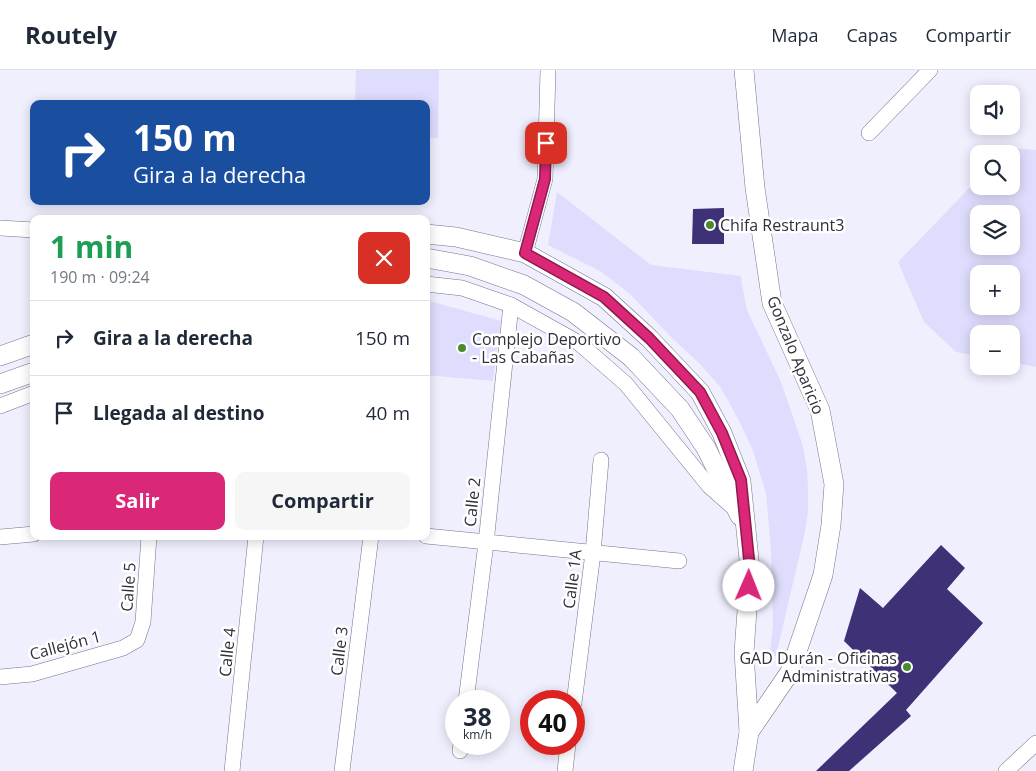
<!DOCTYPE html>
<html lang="es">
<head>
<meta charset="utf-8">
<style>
	body { margin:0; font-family:"Open Sans",sans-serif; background:#f6f6f7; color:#1f2937; height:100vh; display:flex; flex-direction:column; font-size:19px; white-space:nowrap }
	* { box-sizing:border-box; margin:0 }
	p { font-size:16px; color:#747a83 }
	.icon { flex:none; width:28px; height:28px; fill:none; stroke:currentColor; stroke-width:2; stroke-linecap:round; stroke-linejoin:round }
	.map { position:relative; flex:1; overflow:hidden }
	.sheet { position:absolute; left:30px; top:145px; width:400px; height:325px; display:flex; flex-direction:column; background:#fff; border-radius:10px; box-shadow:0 2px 12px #0003 }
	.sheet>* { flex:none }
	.top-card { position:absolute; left:30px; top:30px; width:400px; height:105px; border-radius:10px; box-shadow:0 2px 12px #0003; background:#1a4fa0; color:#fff; overflow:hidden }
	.controls { position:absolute; left:970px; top:15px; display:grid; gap:10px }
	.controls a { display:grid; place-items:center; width:50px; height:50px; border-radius:10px; background:#fff; box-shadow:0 2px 12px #0003; font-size:25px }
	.speed { position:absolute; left:445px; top:620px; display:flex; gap:10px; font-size:25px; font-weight:700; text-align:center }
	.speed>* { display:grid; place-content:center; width:65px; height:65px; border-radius:50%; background:#fff; box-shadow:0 2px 12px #0003; line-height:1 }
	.speed small { font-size:12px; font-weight:400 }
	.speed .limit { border:8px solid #d22; background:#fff; color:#111 }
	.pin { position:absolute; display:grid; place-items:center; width:42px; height:42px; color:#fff; margin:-21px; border-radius:10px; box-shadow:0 2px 8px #0006 }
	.me { position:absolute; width:55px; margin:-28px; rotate:1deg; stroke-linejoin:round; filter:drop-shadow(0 0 4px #0008) }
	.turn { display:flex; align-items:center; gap:18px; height:105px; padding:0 20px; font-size:22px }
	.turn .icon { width:65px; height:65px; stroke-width:2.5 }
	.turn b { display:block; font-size:35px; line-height:42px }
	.round { display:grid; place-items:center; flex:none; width:52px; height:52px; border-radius:10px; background:#f6f6f7 }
	.summary { display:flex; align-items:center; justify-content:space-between; height:85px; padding:0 20px }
	h1 { font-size:30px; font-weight:700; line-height:38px; color:#1e9e55 }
	.action { display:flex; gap:10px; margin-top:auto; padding:10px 20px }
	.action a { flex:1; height:58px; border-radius:10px; background:#db2777; color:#fff; font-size:20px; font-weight:700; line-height:58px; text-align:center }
	.action a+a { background:#f6f6f7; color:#1f2937 }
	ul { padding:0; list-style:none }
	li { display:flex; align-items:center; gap:15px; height:75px; padding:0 20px; border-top:1px solid #e0e1e3 }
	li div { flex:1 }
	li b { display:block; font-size:19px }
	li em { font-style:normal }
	header { display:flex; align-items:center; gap:30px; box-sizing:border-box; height:70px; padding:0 25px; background:#fff; border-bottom:1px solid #e0e1e3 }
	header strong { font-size:24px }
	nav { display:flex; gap:28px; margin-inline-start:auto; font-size:18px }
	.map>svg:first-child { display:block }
	.green { fill:#dfddfd; fill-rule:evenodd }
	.building { fill:#3e3176 }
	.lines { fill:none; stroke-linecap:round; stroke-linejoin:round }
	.minor-casing { stroke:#75748b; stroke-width:16 }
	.tertiary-casing { stroke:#75748b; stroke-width:20 }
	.minor { stroke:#fff; stroke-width:15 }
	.tertiary { stroke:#fff; stroke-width:19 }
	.route-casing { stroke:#8e194d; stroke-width:12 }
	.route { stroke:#db2777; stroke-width:9 }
	.poi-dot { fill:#4a8b2e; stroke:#fff; stroke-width:2 }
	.labels { text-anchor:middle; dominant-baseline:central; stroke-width:5; stroke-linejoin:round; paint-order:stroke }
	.poi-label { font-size:16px; fill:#31303a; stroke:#fff; text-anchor:start }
	.street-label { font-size:16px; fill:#31303a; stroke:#fff }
</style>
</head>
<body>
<header>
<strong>Routely</strong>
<nav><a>Mapa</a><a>Capas</a><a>Compartir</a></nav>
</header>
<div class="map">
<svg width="1036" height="701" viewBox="0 0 1036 701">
	<rect width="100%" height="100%" fill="#efeffe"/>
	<g class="green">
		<polygon points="356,0 439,0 438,68 426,68 426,34 355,34"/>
		<path d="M1007,78L1036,80V297L1011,292V264H979V286L956,282L924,252L898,192L979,108V116H1011V84H1001ZM979,144H1011V176H979ZM979,204H1011V236H979Z"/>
		<polygon points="557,122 651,195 741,206 742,214 747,240 781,312 803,376 807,399 808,418 808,441 805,462 778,577 776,586 773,588 770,583 773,555 771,479 766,423 752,378 738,349 721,318 700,294 673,269 629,223 600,201 548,175"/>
		<polygon points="426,230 501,251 493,311 426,305"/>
	</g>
	<g class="building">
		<polygon points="724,138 724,174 692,174 693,139"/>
		<polygon points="941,475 965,498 947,519 983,553 906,640 911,646 849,701 816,701 897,623 844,571 860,518 883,538"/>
	</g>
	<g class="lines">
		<g class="minor-casing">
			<g id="minor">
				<polyline points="869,63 930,0"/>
				<polyline points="0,158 34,160"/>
				<polyline points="525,183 545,109 548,0"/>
				<polyline points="426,214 462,218 511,235 579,273 626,314 709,416 735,439"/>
				<polyline points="0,336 34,323"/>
				<polyline points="426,466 679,491"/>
				<polyline points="0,467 34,464"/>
				<polyline points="0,607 32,604 123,578 137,570 143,552 149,466"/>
				<polyline points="466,631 486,473 511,235"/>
				<polyline points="574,633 593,483 601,390"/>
				<polyline points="460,681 461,674"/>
				<polyline points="232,701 256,466"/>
				<polyline points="342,701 371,466"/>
				<polyline points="565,701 568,674"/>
				<polyline points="1006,701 1036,673"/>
			</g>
		</g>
		<g class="tertiary-casing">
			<g id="tertiary">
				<polyline points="426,164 456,167 525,183 604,227 649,268 700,322 722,363 741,411 750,499 744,582 749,662"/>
				<polyline points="426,188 470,196 524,215 573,242 631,287 680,339 706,378 740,446"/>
				<polyline points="0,286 34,274"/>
				<polyline points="0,314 34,302"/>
				<polyline points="743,701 749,662 790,602 823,505 831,455 834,414 820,340 772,233 755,118 744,0"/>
			</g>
		</g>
		<use href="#minor" class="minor"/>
		<use href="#tertiary" class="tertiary"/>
	</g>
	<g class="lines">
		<g class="route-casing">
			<polyline id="route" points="546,73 545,109 525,183 604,227 649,268 700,322 722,363 741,410 750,499 749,516"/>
		</g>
		<use href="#route" class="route"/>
	</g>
	<g class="poi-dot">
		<circle cx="710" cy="155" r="5"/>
		<circle cx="462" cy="278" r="5"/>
		<circle cx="907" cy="597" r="5"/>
	</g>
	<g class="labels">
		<g class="poi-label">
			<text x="720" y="155">Chifa Restraunt3</text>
			<text x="472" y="269">Complejo Deportivo<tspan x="472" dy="18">- Las Cabañas</tspan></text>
			<text x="897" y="588" text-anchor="end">GAD Durán - Oficinas<tspan x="897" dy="18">Administrativas</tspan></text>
		</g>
		<g class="street-label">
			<text transform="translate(796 285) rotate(68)">Gonzalo Aparicio</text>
			<text transform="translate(472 432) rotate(-84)">Calle 2</text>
			<text transform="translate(572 509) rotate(-83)">Calle 1A</text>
			<text transform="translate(128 517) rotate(-86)">Calle 5</text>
			<text transform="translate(65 575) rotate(-15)">Callejón 1</text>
			<text transform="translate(339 581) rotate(-83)">Calle 3</text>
			<text transform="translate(227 582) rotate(-84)">Calle 4</text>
		</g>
	</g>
</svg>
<div class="controls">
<a><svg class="icon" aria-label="sound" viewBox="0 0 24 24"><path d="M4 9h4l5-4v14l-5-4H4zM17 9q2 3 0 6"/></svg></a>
<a><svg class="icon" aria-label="search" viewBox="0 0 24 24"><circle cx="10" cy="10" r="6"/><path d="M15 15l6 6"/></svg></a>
<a><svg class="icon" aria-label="layers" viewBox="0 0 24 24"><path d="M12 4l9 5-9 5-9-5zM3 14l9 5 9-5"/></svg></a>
<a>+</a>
<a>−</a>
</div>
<div class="speed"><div>38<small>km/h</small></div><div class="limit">40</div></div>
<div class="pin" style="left:546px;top:73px;background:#d93025"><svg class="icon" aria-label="arrive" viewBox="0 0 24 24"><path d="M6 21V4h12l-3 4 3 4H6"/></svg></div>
<svg class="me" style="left:749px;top:516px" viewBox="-20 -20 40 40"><circle r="19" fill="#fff"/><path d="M0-13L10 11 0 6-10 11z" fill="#db2777"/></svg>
<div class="top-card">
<div class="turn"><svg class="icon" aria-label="right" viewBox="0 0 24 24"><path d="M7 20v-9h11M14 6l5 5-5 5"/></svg><div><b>150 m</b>Gira a la derecha</div></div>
</div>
<section class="sheet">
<div class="summary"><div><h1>1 min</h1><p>190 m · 09:24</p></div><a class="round" style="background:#d93025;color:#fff"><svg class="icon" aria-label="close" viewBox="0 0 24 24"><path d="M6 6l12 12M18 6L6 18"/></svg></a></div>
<ul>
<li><svg class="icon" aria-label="right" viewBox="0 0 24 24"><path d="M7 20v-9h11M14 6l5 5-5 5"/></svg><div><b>Gira a la derecha</b></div><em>150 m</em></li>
<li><svg class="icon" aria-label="arrive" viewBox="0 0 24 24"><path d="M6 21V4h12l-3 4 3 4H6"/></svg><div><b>Llegada al destino</b></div><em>40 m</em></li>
</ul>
<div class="action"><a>Salir</a><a>Compartir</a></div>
</section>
</div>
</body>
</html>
